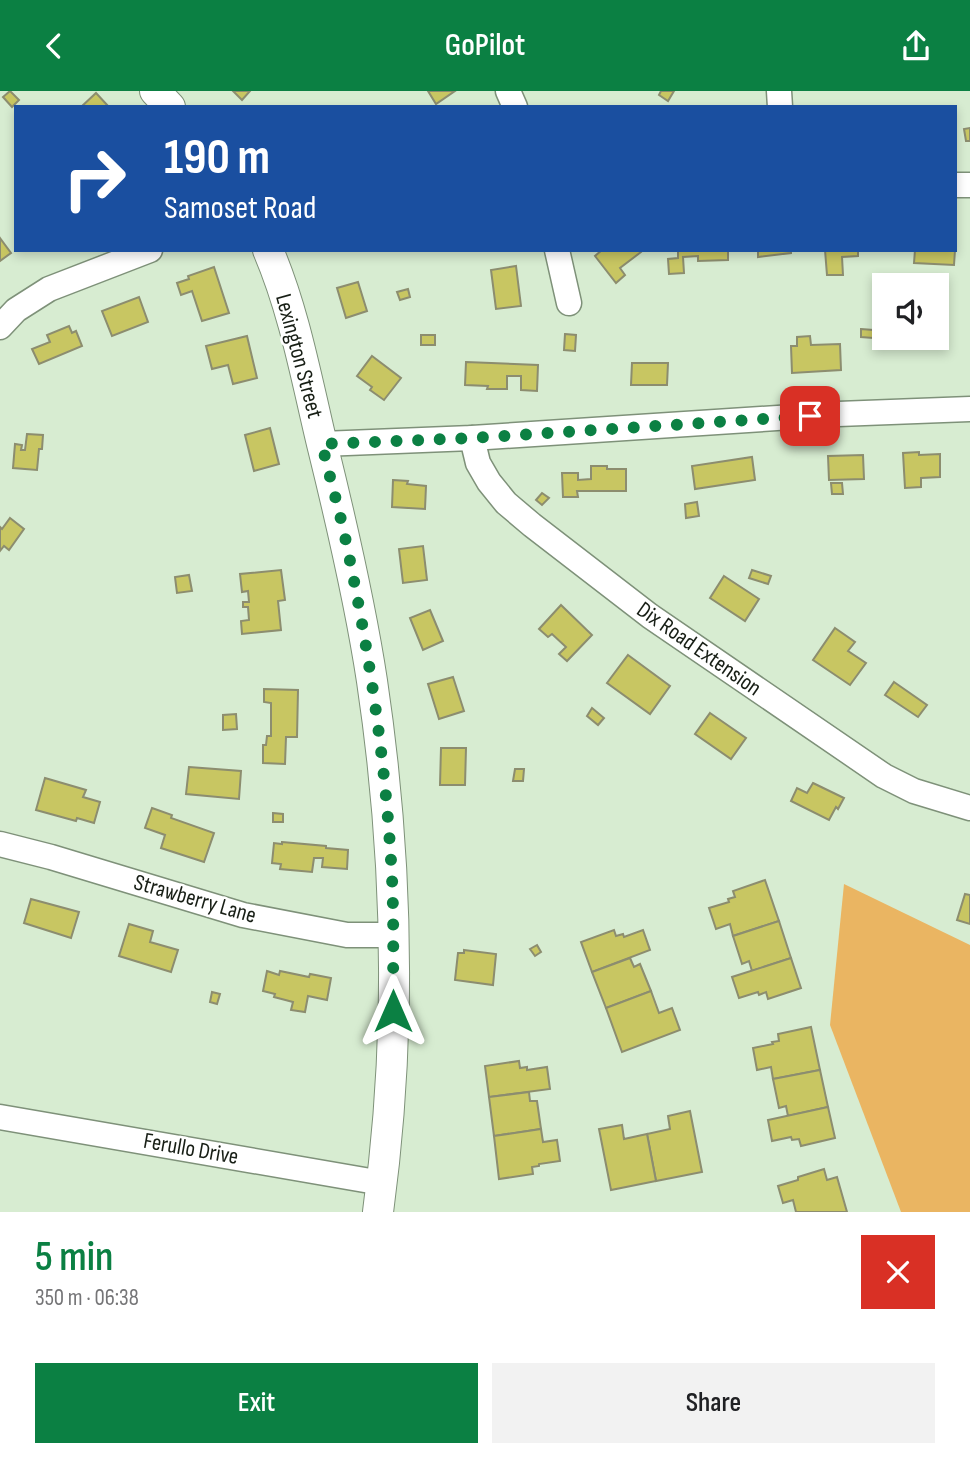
<!DOCTYPE html>
<html lang="en">
<head>
<meta charset="utf-8">
<style>
	body { margin:0; font-family:"Sofia Sans Condensed",sans-serif; background:#f2f2f2; color:#202124; height:100vh; display:flex; flex-direction:column; font-size:26px; white-space:nowrap }
	* { box-sizing:border-box; margin:0 }
	p { font-size:23px; color:#757577 }
	.icon { flex:none; width:38px; height:38px; fill:none; stroke:currentColor; stroke-width:2; stroke-linecap:round; stroke-linejoin:round }
	.map { position:relative; height:1121px; overflow:hidden }
	.panel { display:flex; flex-direction:column; background:#fff; flex:1 }
	.panel>* { flex:none }
	.top-card { position:absolute; left:14px; top:14px; width:943px; height:147px; border-radius:0px; box-shadow:0 4px 10px #0003; background:#1a4fa0; color:#fff; overflow:hidden }
	.tools { position:absolute; left:872px; top:182px; display:grid; gap:14px }
	.tools a { display:grid; place-items:center; width:77px; height:77px; border-radius:0px; background:#fff; box-shadow:0 4px 10px #0003; font-size:35px }
	.pin { position:absolute; display:grid; place-items:center; width:60px; height:60px; color:#fff; margin:-30px; border-radius:14px; box-shadow:0 4px 10px #0006 }
	.me { position:absolute; width:77px; margin:-38px; rotate:0deg; stroke-linejoin:round; filter:drop-shadow(0 0 5px #0008) }
	.turn { display:flex; align-items:center; gap:24px; height:147px; padding:0 35px; font-size:32px }
	.turn .icon { width:91px; height:91px; stroke-width:2.5 }
	.turn b { display:block; font-size:49px; line-height:60px }
	.round { display:grid; place-items:center; flex:none; width:74px; height:74px; border-radius:0px; background:#f2f2f2 }
	.overview { display:flex; align-items:center; justify-content:space-between; height:119px; padding:0 35px }
	h1 { font-size:42px; font-weight:600; line-height:52px; color:#0b8043 }
	.cta { display:flex; gap:14px; margin-top:auto; padding:14px 35px }
	.cta a { flex:1; height:80px; border-radius:0px; background:#0b8043; color:#fff; font-size:28px; font-weight:600; line-height:80px; text-align:center }
	.cta a+a { background:#f2f2f2; color:#202124 }
	header { display:flex; justify-content:space-between; align-items:center; height:91px; padding:0 35px; background:#0b8043; color:#fff; font-size:32px; font-weight:600 }
	.map>svg:first-child { display:block }
	.green { fill:#eab562 }
	.building { fill:#c8c662; stroke:#8c8d6f; stroke-width:2 }
	.lines { fill:none; stroke-linecap:round; stroke-linejoin:round }
	.minor-casing { stroke:#7e9179; stroke-width:27 }
	.major-casing { stroke:#7e9179; stroke-width:32 }
	.minor { stroke:#fff; stroke-width:24 }
	.major { stroke:#fff; stroke-width:30 }
	.route { stroke:#0b8043; stroke-width:12; stroke-dasharray:0 21.6 }
	.labels { text-anchor:middle; dominant-baseline:central; stroke-width:5; stroke-linejoin:round; paint-order:stroke }
	.street-label { font-size:23px; fill:#171e15; stroke:#fff }
</style>
</head>
<body>
<header><svg class="icon" aria-label="back" viewBox="0 0 24 24"><path d="M15 5l-7 7 7 7"/></svg>GoPilot<svg class="icon" aria-label="share" viewBox="0 0 24 24"><path d="M12 15V3M7 8l5-5 5 5M5 13v7h14v-7"/></svg></header>
<div class="map">
<svg width="970" height="1121" viewBox="0 0 970 1121">
	<rect width="100%" height="100%" fill="#d7ecd1"/>
	<polygon class="green" points="844,793 970,854 970,1121 901,1121 830,934"/>
	<g class="building">
		<polygon points="10,0 19,9 12,16 3,6"/>
		<polygon points="233,0 250,0 242,9"/>
		<polygon points="428,0 455,0 436,13"/>
		<polygon points="661,0 674,0 668,10 659,4"/>
		<polygon points="96,2 109,16 81,16"/>
		<polygon points="970,37 970,50 966,50 964,38"/>
		<polygon points="0,147 11,162 0,170"/>
		<polygon points="602,159 640,159 641,161 620,177 625,184 616,192 595,165"/>
		<polygon points="728,159 728,169 698,170 698,165 683,166 684,182 669,183 668,168 678,167 678,160"/>
		<polygon points="758,159 791,159 791,162 758,166"/>
		<polygon points="825,159 858,159 858,165 842,166 843,184 827,184"/>
		<polygon points="915,159 955,159 954,174 914,172"/>
		<polygon points="516,175 521,215 496,218 491,179"/>
		<polygon points="214,176 229,222 202,230 192,200 181,204 177,192 189,188 188,185"/>
		<polygon points="358,191 367,220 346,227 337,197"/>
		<polygon points="408,198 410,206 400,209 397,201"/>
		<polygon points="139,206 148,231 112,245 102,220"/>
		<polygon points="69,235 72,242 76,240 82,255 39,273 32,258 50,251 47,244"/>
		<polygon points="861,238 873,239 873,247 861,246"/>
		<polygon points="565,243 576,244 575,260 564,259"/>
		<rect x="421" y="244" width="14" height="10"/>
		<polygon points="247,245 257,287 233,293 228,274 212,278 206,255"/>
		<polygon points="810,245 811,254 840,253 841,279 792,282 791,255 797,255 797,246"/>
		<polygon points="372,265 401,287 384,309 370,299 372,296 357,285"/>
		<polygon points="466,271 538,274 537,300 521,299 521,285 507,285 507,298 487,298 488,295 465,294"/>
		<polygon points="632,272 668,272 667,294 631,294"/>
		<polygon points="270,337 279,373 254,380 245,344"/>
		<polygon points="27,343 43,344 42,358 39,358 37,379 13,377 15,353 22,354 21,359 25,359"/>
		<polygon points="919,361 919,364 940,363 940,386 921,387 921,396 905,397 903,362"/>
		<polygon points="863,364 864,388 829,389 828,365"/>
		<polygon points="752,366 755,389 695,398 692,375"/>
		<polygon points="591,375 607,375 607,378 626,378 626,400 577,400 578,406 563,406 562,382 578,382 578,389 591,388"/>
		<polygon points="393,389 408,390 407,393 426,395 425,418 392,416"/>
		<polygon points="831,392 842,392 843,403 832,403"/>
		<polygon points="542,402 549,407 542,414 536,409"/>
		<polygon points="697,411 699,425 686,427 685,413"/>
		<polygon points="10,427 24,438 9,459 4,455 0,460 0,436 2,438"/>
		<polygon points="423,455 427,489 403,492 399,458"/>
		<polygon points="281,479 285,509 278,510 281,539 242,543 241,530 249,529 248,516 243,516 243,511 249,511 248,500 242,501 240,483"/>
		<polygon points="752,479 771,485 768,493 749,487"/>
		<polygon points="189,484 192,500 177,502 175,486"/>
		<polygon points="724,485 759,508 745,530 710,507"/>
		<polygon points="561,514 592,544 567,570 559,563 566,556 552,543 548,546 539,538"/>
		<polygon points="430,519 443,550 423,559 410,527"/>
		<polygon points="835,537 855,551 848,560 866,572 850,594 813,569"/>
		<polygon points="628,564 670,595 650,623 607,592"/>
		<polygon points="453,586 464,620 439,628 428,593"/>
		<polygon points="894,591 927,614 918,626 885,604"/>
		<polygon points="264,598 298,599 297,646 286,646 285,673 263,672 263,654 266,654 267,645 271,645 271,612 264,611"/>
		<polygon points="592,617 604,627 598,634 587,625"/>
		<polygon points="710,622 746,647 731,668 695,643"/>
		<polygon points="236,623 237,638 223,639 223,624"/>
		<polygon points="441,657 466,657 465,694 440,694"/>
		<polygon points="189,676 241,680 239,708 186,703"/>
		<polygon points="515,678 524,678 523,690 513,690"/>
		<polygon points="45,687 86,699 83,706 100,711 94,732 77,727 76,730 36,719"/>
		<polygon points="813,692 844,707 838,718 836,716 829,729 791,710 797,697 807,702"/>
		<polygon points="152,717 172,724 171,727 214,742 204,771 161,757 165,744 145,737"/>
		<polygon points="273,722 283,723 283,731 273,731"/>
		<polygon points="282,751 326,755 326,757 348,759 347,778 322,776 323,767 314,767 312,781 280,778 281,773 272,772 274,752 282,753"/>
		<polygon points="765,789 779,830 733,845 730,833 716,838 709,817 729,811 728,808 735,806 733,800"/>
		<polygon points="965,803 970,804 970,833 957,829"/>
		<polygon points="31,808 79,821 71,847 24,832"/>
		<polygon points="779,830 791,867 752,880 749,870 742,873 733,845"/>
		<polygon points="129,833 153,840 150,851 178,859 171,881 119,865"/>
		<polygon points="614,839 616,845 623,843 624,846 643,839 650,859 592,881 581,851"/>
		<polygon points="537,854 541,861 535,865 530,858"/>
		<polygon points="464,859 496,863 493,894 455,889 458,862 464,862"/>
		<polygon points="630,867 634,876 640,873 651,900 606,917 592,881"/>
		<polygon points="791,867 801,897 768,908 766,901 759,904 758,901 739,907 732,886"/>
		<polygon points="267,880 279,884 280,880 309,886 310,883 331,887 327,909 308,905 305,921 291,919 293,911 274,906 275,903 263,900"/>
		<polygon points="651,900 659,922 672,917 680,939 622,961 606,917"/>
		<polygon points="212,901 220,903 217,913 210,911"/>
		<polygon points="811,936 820,979 773,988 771,976 757,979 753,957 773,953 772,951 779,950 778,943"/>
		<polygon points="519,970 520,977 527,976 527,979 547,976 550,998 489,1006 485,975"/>
		<polygon points="820,979 828,1016 788,1025 786,1015 779,1017 773,988"/>
		<polygon points="529,1001 530,1010 537,1010 541,1038 494,1045 489,1006"/>
		<polygon points="828,1016 835,1047 801,1055 799,1048 792,1049 791,1046 772,1050 768,1029"/>
		<polygon points="690,1020 702,1081 656,1090 647,1043 670,1038 668,1025"/>
		<polygon points="622,1034 624,1048 647,1043 656,1090 611,1099 599,1038"/>
		<polygon points="541,1038 543,1051 557,1049 560,1070 539,1073 539,1075 532,1076 533,1083 499,1088 494,1045"/>
		<polygon points="824,1078 827,1089 837,1086 847,1121 796,1121 793,1109 783,1112 778,1095 798,1089 798,1086"/>
	</g>
	<g class="lines">
		<g class="minor-casing">
			<g id="minor">
				<polyline points="508,0 515,16"/>
				<polyline points="779,0 780,16"/>
				<polyline points="956,94 970,94"/>
				<polyline points="557,159 569,212"/>
				<polyline points="0,236 16,219 49,198 150,159"/>
				<polyline points="472,347 478,372 489,391 506,412 532,434 650,525 884,685 914,700 970,717"/>
				<polyline points="322,353 472,347 838,323 970,318"/>
				<polyline points="0,753 51,766 243,824 347,844 393,844"/>
				<polyline points="0,1026 382,1092"/>
			</g>
		</g>
		<g class="major-casing">
			<g id="major">
				<polyline points="155,0 170,16"/>
				<path d="M268,159C295,222 307,291 323,357C342,434 360,511 372,590C398,765 402,945 378,1121"/>
			</g>
		</g>
		<use href="#minor" class="minor"/>
		<use href="#major" class="major"/>
	</g>
	<g class="lines">
		<path class="route" d="M393,920C393,876 394,831 392,787C386,672 369,558 345,446C338,414 329,384 322,353L472,347L810,325"/>
	</g>
	<g class="labels">
		<g class="street-label">
			<text transform="translate(299 265) rotate(75)">Lexington Street</text>
			<text transform="translate(699 558) rotate(35)">Dix Road Extension</text>
			<text transform="translate(195 808) rotate(16)">Strawberry Lane</text>
			<text transform="translate(191 1058) rotate(10)">Ferullo Drive</text>
		</g>
	</g>
</svg>
<div class="tools">
<a><svg class="icon" aria-label="sound" viewBox="0 0 24 24"><path d="M4 9h4l5-4v14l-5-4H4zM17 9q2 3 0 6"/></svg></a>
</div>
<div class="pin" style="left:810px;top:325px;background:#d93025"><svg class="icon" aria-label="arrive" viewBox="0 0 24 24"><path d="M6 21V4h12l-3 4 3 4H6"/></svg></div>
<svg class="me" style="left:393px;top:920px" viewBox="-20 -20 40 40"><path d="M0-17L14 15 0 8-14 15z" fill="#0b8043" stroke="#fff" stroke-width="4"/></svg>
<div class="top-card">
<div class="turn"><svg class="icon" aria-label="right" viewBox="0 0 24 24"><path d="M7 20v-9h11M14 6l5 5-5 5"/></svg><div><b>190 m</b>Samoset Road</div></div>
</div>
</div>
<section class="panel">
<div class="overview"><div><h1>5 min</h1><p>350 m · 06:38</p></div><a class="round" style="background:#d93025;color:#fff"><svg class="icon" aria-label="close" viewBox="0 0 24 24"><path d="M6 6l12 12M18 6L6 18"/></svg></a></div>
<div class="cta"><a>Exit</a><a>Share</a></div>
</section>
</body>
</html>
